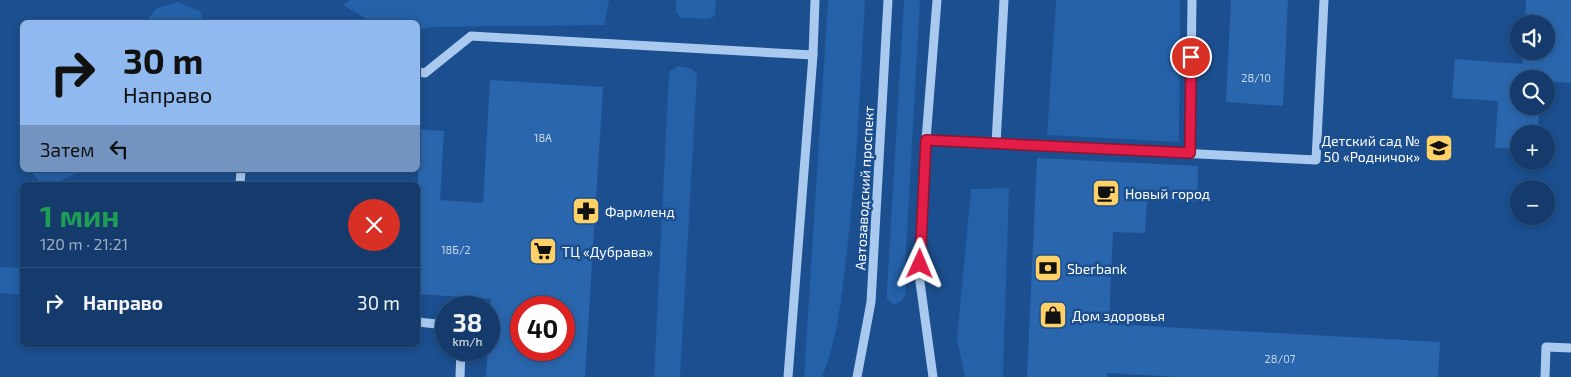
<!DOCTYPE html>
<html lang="ru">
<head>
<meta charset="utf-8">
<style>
	body { margin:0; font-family:"Exo 2",sans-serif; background:#214673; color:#f1f3f6; height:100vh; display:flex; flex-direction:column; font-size:19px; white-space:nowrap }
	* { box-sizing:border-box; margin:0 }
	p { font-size:16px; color:#9dadc1 }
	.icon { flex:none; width:28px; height:28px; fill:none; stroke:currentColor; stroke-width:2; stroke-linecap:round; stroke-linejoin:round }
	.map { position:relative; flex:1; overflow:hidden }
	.details { position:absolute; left:20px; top:182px; width:400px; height:165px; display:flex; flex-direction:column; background:#143b6b; border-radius:8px; box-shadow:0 2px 8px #0003,0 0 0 1px #33557e }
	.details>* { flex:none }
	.guide { position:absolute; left:20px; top:20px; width:400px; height:152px; border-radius:8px; box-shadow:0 2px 8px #0003,0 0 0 1px #33557e; background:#90b9f0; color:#111; overflow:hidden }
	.controls { position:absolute; left:1510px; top:15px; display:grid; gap:10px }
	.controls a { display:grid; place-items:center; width:45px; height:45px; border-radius:50%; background:#143b6b; box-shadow:0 2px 8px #0003,0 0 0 1px #33557e; font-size:25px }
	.speed { position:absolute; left:435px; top:296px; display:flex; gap:10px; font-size:25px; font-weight:700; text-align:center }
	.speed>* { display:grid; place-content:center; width:65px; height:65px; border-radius:50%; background:#143b6b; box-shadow:0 2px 8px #0003,0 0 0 1px #33557e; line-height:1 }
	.speed small { font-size:12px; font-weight:400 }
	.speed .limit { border:8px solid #d22; background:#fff; color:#111 }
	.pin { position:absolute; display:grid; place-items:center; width:42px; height:42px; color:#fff; margin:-21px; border:2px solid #fff; border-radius:50%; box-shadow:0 1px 5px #0007 }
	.me { position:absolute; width:55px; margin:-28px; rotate:1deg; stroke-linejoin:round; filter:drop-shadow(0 0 4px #0008) }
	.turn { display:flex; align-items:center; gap:18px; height:105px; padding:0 20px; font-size:22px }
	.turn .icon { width:65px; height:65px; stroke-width:2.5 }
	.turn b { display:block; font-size:35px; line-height:42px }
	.then { display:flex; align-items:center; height:48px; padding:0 20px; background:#0003; gap:10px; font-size:19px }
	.round { display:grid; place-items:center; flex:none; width:52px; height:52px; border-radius:26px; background:#214673 }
	.overview { display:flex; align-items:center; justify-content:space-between; height:85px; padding:0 20px }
	h1 { font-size:30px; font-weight:700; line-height:38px; color:#1e9e55 }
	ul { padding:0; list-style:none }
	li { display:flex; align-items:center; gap:15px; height:70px; padding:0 20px; border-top:1px solid #33557e }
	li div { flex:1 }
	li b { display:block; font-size:19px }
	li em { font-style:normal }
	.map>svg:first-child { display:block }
	.green { fill:#2461a8 }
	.building { fill:#2a66ad; fill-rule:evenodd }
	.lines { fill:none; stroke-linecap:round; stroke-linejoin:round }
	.minor { stroke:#a9c9ee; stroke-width:9 }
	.route-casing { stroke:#92132f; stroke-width:12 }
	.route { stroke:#e11d48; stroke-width:9 }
	.labels { text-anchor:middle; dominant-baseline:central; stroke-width:5; stroke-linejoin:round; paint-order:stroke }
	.number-label { font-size:11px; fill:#cad9ea }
	.poi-label { font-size:14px; fill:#fff; stroke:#1b4f8f; text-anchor:start }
	.street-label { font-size:14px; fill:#fff; stroke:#1b4f8f }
</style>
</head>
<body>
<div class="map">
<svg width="1571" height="377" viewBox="0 0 1571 377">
	<rect width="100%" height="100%" fill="#1b4f8f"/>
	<g class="green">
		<polygon points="350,0 609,0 604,25 432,27 418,30 418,22 372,22 343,5"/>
		<polygon points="676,0 716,0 715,16 708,19 681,18 676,12"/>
		<path d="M828,0H865C860,86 857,172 846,258C842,298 837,340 822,377H804Z"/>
		<path d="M904,0H920L905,271C906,284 910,300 894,305L887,299V291Z"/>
		<polygon points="1056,0 1180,0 1179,142 1047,135"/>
		<polygon points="178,2 201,12 202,22 145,22 157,8"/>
		<polygon points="678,66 691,68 697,75 680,377 654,377 669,72"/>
		<polygon points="29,170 82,170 52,185 43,185"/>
		<polygon points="1009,188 1003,377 965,377 957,339 971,189"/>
		<polygon points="0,267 22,268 22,295 0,293"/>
	</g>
	<g class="building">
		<polygon points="1231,0 1288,0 1283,106 1226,102"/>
		<polygon points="1526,0 1571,0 1571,83 1546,81 1546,79 1519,79 1519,106 1539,106 1538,134 1519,134 1519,149 1495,148 1498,101 1452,98 1455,59 1522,64 1523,51 1546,51 1546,24 1525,24"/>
		<path d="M490,80L603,87L585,377H486L491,299L418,294V129L444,131L440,200L483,203ZM521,308H564V350H521Z"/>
		<polygon points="1037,158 1198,166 1197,202 1147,199 1145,233 1113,232 1109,324 1440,342 1438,377 1178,377 1107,373 1107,377 1027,377"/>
	</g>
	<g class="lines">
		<g class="minor">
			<polyline points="418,72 425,73 471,36 813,55"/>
			<polyline points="926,140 1316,160 1324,0"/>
			<polyline points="996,143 1004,0"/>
			<polyline points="1190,153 1192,0"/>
			<polyline points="240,185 241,170"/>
			<polyline points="418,322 446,325"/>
			<polyline points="460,377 461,350"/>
			<polyline points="788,377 813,55 815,0"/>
			<polyline points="857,377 871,302 888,0"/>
			<polyline points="933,377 920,282 926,140 937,0"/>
			<polyline points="1545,377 1546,347 1571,348"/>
		</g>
	</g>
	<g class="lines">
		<g class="route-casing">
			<polyline id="route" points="920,264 926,140 1190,153 1191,57"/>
		</g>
		<use href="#route" class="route"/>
	</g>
	<defs>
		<g id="school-square" transform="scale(1.4375)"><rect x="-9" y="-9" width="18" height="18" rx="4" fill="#ffd166" stroke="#1b4f8f"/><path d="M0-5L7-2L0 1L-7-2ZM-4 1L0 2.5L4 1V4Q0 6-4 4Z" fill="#111"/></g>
		<g id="cafe-square" transform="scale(1.4375)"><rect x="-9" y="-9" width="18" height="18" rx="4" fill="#ffd166" stroke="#1b4f8f"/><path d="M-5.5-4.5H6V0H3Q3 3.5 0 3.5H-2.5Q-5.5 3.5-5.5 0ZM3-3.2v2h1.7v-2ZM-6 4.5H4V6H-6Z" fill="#111"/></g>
		<g id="pharmacy-square" transform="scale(1.4375)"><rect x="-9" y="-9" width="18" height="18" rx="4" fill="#ffd166" stroke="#1b4f8f"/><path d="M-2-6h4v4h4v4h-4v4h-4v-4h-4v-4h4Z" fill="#111"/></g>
		<g id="supermarket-square" transform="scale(1.4375)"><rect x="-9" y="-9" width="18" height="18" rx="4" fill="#ffd166" stroke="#1b4f8f"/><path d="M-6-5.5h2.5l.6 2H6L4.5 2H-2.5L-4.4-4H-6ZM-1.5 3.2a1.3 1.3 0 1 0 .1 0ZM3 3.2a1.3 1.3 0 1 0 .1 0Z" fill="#111"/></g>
		<g id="bank-square" transform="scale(1.4375)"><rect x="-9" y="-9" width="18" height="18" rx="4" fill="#ffd166" stroke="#1b4f8f"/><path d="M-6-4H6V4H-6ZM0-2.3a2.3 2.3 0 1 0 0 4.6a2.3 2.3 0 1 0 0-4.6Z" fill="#111"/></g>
		<g id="shop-square" transform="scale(1.4375)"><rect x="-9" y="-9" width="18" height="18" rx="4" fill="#ffd166" stroke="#1b4f8f"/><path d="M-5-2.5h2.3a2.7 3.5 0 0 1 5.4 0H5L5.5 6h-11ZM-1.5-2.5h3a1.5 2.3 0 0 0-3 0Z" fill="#111"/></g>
	</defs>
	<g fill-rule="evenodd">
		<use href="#school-square" x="1439" y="148"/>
		<use href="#cafe-square" x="1106" y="193"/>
		<use href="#pharmacy-square" x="586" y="211"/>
		<use href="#supermarket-square" x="543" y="251"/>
		<use href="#bank-square" x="1048" y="268"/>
		<use href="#shop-square" x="1053" y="315"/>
	</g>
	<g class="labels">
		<g class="number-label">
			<text x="1256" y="77">28/10</text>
			<text x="543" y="137">18А</text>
			<text x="456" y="249">18Б/2</text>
			<text x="1280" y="358">28/07</text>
		</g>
		<g class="poi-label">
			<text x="1420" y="140" text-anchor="end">Детский сад №<tspan x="1420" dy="16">50 «Родничок»</tspan></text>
			<text x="1125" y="193">Новый город</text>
			<text x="605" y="211">Фармленд</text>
			<text x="562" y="251">ТЦ «Дубрава»</text>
			<text x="1067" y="268">Sberbank</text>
			<text x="1072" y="315">Дом здоровья</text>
		</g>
		<g class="street-label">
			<text transform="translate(864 188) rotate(-87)">Автозаводский проспект</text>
		</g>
	</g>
</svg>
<div class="controls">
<a><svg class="icon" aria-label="sound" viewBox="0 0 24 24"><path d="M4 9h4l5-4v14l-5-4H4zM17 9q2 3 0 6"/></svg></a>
<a><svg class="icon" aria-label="search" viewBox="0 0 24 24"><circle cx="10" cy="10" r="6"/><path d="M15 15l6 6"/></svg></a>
<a>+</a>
<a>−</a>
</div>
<div class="speed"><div>38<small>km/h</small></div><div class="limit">40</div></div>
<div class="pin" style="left:1191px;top:57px;background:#d93025"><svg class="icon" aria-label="arrive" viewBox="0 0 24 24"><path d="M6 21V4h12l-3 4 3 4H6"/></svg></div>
<svg class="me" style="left:920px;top:264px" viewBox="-20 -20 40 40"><path d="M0-17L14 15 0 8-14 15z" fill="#e11d48" stroke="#fff" stroke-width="4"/></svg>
<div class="guide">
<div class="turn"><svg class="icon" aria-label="right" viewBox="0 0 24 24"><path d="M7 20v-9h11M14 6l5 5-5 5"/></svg><div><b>30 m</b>Направо</div></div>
<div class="then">Затем<svg class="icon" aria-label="left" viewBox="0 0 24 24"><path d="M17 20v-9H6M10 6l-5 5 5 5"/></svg></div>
</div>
<section class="details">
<div class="overview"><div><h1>1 мин</h1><p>120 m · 21:21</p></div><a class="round" style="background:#d93025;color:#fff"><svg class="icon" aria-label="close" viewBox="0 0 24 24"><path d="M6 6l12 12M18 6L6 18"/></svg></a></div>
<ul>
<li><svg class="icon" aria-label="right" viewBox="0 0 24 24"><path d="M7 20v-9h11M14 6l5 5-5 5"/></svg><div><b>Направо</b></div><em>30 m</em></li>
</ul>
</section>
</div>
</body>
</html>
